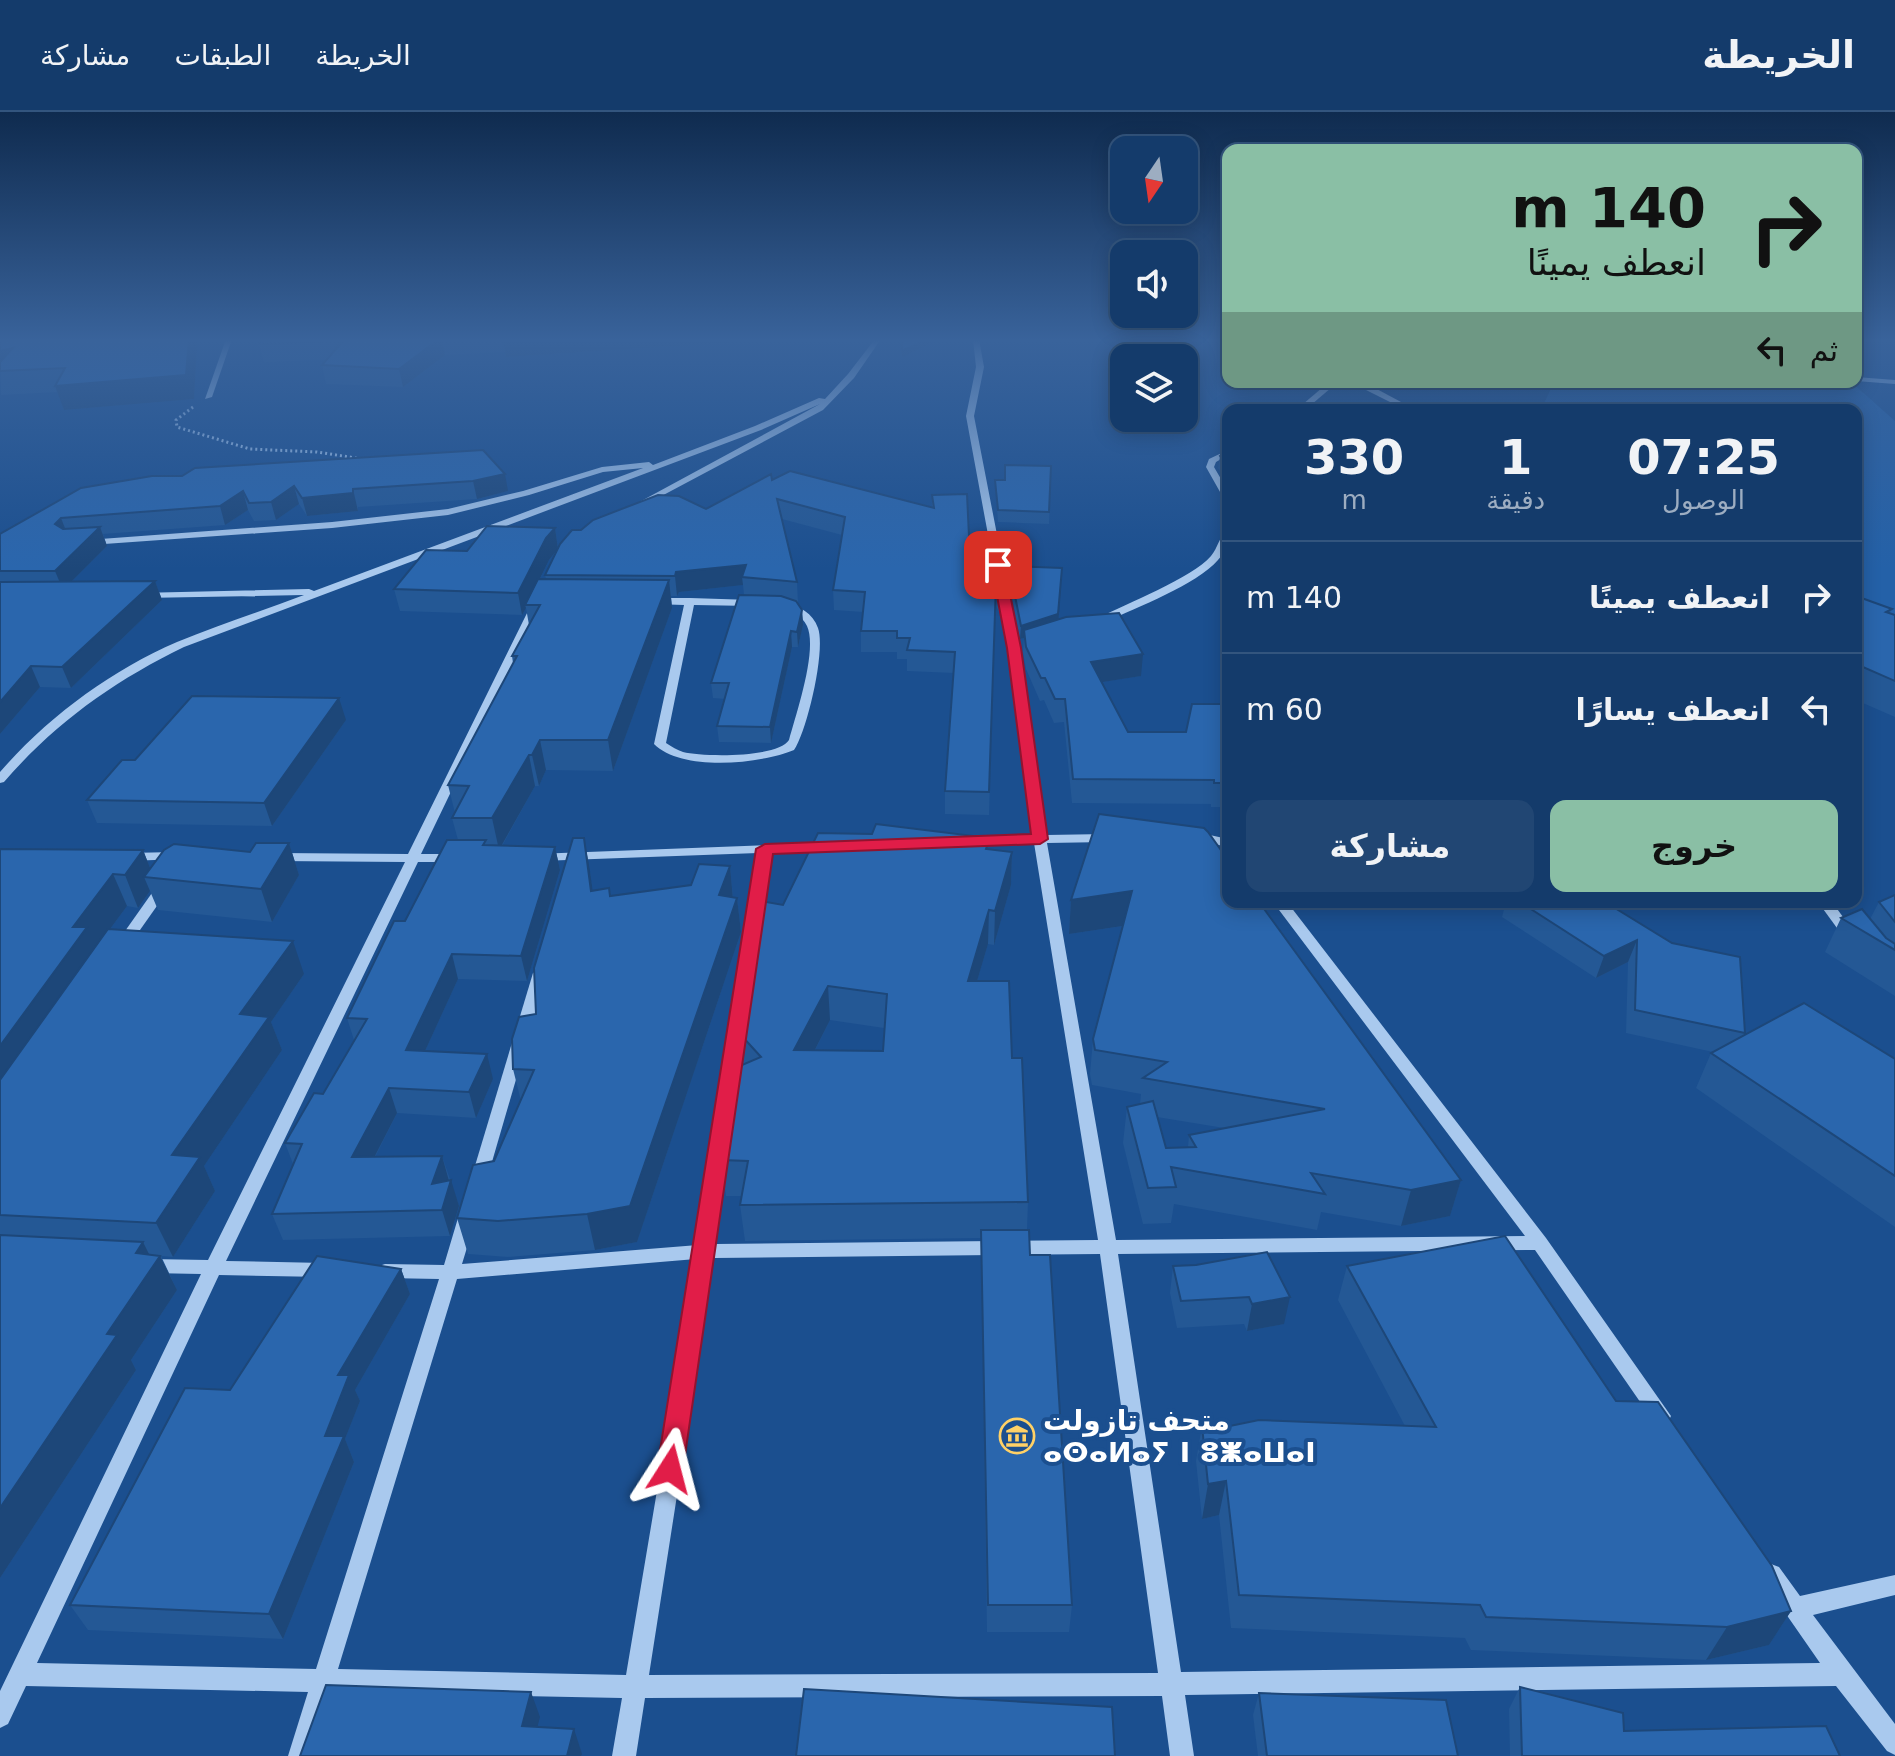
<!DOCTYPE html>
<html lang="ar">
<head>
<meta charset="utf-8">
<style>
	body { margin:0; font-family:"DejaVu Sans","Noto Sans Arabic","Noto Sans Tifinagh",sans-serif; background:#214673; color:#f1f3f6; direction:rtl; height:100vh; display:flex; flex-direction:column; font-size:30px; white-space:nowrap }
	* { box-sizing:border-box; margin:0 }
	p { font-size:26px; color:#9dadc1 }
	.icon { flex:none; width:44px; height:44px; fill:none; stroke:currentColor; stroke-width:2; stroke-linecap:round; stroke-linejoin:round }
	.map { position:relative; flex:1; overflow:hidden; direction:ltr }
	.side { position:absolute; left:1222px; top:292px; width:640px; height:504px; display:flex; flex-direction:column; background:#143b6b; border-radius:16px; box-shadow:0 4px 20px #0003,0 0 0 2px #33557e; direction:rtl }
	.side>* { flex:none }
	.guide { position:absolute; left:1222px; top:32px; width:640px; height:244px; border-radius:16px; box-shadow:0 4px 20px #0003,0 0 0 2px #33557e; direction:rtl; background:#8abfa5; color:#111; overflow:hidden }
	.needle { width:52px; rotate:193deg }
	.tools { position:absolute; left:1110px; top:24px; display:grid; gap:16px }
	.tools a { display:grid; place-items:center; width:88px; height:88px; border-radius:16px; background:#143b6b; box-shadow:0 4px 20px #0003,0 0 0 2px #33557e; font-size:40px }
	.pin { position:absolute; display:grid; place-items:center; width:68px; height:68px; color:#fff; margin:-34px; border-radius:16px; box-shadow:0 4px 12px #0006 }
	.me { position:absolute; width:88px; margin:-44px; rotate:9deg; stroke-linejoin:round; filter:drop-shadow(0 0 6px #0008) }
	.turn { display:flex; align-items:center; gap:28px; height:168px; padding:0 24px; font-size:36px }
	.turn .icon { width:104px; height:104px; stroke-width:2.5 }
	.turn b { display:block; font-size:56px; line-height:68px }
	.then { display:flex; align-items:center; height:76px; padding:0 24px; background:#0003; gap:16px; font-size:30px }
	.eta { display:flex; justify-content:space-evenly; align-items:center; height:136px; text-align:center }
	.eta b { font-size:48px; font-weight:700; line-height:56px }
	.cta { display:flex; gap:16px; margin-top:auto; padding:16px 24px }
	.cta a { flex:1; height:92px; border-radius:16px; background:#8abfa5; color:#111; font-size:32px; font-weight:700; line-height:92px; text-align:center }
	.cta a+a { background:#214673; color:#f1f3f6 }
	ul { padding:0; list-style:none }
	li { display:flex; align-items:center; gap:24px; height:112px; padding:0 24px; border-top:2px solid #33557e }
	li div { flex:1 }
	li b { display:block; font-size:30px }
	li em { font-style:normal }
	header { display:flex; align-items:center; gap:48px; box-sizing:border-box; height:112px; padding:0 40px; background:#143b6b; border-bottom:2px solid #33557e }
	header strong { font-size:38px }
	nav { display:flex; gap:44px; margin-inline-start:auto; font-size:28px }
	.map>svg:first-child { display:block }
	.green { fill:#2461a8 }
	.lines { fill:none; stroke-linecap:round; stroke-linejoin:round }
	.path { stroke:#a9c9ee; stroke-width:3; stroke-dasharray:2 3; stroke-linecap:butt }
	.minor { fill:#a9c9ee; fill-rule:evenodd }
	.wall { fill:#245895; fill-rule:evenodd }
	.shaded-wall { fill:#1d4779 }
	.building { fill:#2a66ad; stroke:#1d4779; stroke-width:2; fill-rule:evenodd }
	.route { fill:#e11d48; stroke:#92132f; stroke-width:2 }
	.labels { text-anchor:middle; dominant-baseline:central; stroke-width:8; stroke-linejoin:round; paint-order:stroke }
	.near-poi-label { font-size:28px; font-weight:bold; fill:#fff; stroke:#1b4f8f; text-anchor:start }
</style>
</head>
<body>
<header>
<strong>الخريطة</strong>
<nav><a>الخريطة</a><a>الطبقات</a><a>مشاركة</a></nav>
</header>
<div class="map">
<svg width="1895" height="1644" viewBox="0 0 1895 1644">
	<rect width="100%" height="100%" fill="#1b4f8f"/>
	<polygon class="green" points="1554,270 1851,270 1895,309 1895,527 1856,510 1856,298 1541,298"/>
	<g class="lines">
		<polyline class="path" points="193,295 176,308 177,315 250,337 317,340 362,347"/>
		<g class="minor">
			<polygon points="180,227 210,227 177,230 177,228"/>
			<polygon points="226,227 232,227 212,285 205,287"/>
			<path d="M875,227H881L854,266L823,298L639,396L632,394L820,292L761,318L184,535C114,569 55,611 4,670L0,671V660C48,605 110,559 177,530C219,513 262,499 304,483L142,486L138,485V481L309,477L314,479L643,356L603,360L529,383L448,403L332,416L90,433L87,432V428L332,410L448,397L523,379L602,355L649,350L653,353L755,314L819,286L825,287L848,262Z"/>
			<path d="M973,227H979L984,255L974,304L1019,536L1046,723L1107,722L1113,726L1107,730L1047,731L1116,1128L1525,1124L1273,790H1287L1546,1126L1671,1304L1668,1310L1661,1313L1654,1310L1535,1138L1118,1142L1181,1560L1820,1551L1763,1469L1760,1462L1763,1455L1771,1452L1779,1455L1800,1484L1895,1463V1483L1813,1503L1895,1612V1643L1887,1639L1836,1574L1185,1583L1194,1644H1170L1162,1584L645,1586L636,1644H612L622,1586L331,1580L312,1644H288L308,1580L26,1574L8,1612L0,1616V1579L201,1162L149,1161L143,1159L140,1154L143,1149L149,1147L208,1148L405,750L276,749L269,745L276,741L408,742L531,493L540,495L421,742H456L463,746L456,750H418L226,1149L324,1151L330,1153L333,1158L330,1163L324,1165L219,1163L37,1551L316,1557L439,1167L385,1166L379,1164L376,1159L379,1154L385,1152L444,1153L458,1106L461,1101L467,1099L473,1101L476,1106L462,1152L698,1133L758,741L540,749L533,745L535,742L827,731L833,735L827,739L771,741L716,1132L1098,1128L1034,731L972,733L966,729L972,725L1033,724L1009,536L966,304L976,255ZM1100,1142L1158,1561L649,1563L714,1146ZM696,1147L626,1563L338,1557L457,1167Z"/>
			<polygon points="1856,265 1895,268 1895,272 1856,269"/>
			<polygon points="1329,270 1338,270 1305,298 1296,298"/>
			<polygon points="1472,270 1503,270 1499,272 1451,276 1373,275 1416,298 1406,298 1356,273 1360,271"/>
			<polygon points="1228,338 1228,343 1216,350 1214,355 1228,379 1228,390 1224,387 1206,355 1209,347"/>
			<path d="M1228,418C1228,429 1226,440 1218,448C1196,473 1137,495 1106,510H1098V506C1126,492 1192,466 1211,444C1218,436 1219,424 1228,418Z"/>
			<path d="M690,486L752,488L757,491L752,494L694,493L666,631C672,635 677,638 683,640C703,645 778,646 789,628C796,602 818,538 807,514C802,503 791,499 781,495V491L785,490C799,494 813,501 818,516C826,538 807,619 794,638C760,652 682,660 654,632L684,493L653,492L648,489L653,486Z"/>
			<polygon points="1196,720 1228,727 1228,735 1191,727 1190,724"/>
			<polygon points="176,740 181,741 183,744 181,747 128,749 121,745 128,741"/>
			<polygon points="164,770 171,774 128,835 118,835 116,832 118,829 159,771"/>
			<polygon points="1818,790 1832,790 1857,824 1855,827 1845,827"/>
			<polygon points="540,856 547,861 487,1067 485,1071 479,1073 473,1071 471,1067 533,861"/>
		</g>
	</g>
	<g class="wall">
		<polygon points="0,227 195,227 197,233 194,287 64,298 58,280 1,283"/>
		<polygon points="262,227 736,227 736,230 506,245 505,240 445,243 403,275 326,272 322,253 326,248 264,250 259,232"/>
		<polygon points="1228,337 1228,371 1218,356 1220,344"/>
		<polygon points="483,338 508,379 477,387 358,395 358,399 307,404 299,392 276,408 254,409 248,398 225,413 103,422 107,434 71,470 155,469 162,488 71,576 40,575 0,622 0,422 182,364"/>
		<polygon points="1005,353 1051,354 1049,412 998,410 995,368 1005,368"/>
		<path d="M772,368L932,395V383L970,445L993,446L1000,480L999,500L995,492L989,703L945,702V679L954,561L907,559V547H897V540H861V519L863,500L834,498L833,478L842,423L782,407L797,470L798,490H796L802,498L803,513L798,535H792L771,631L719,630L717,614L725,587L713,586L711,571L744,483L743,473L679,480L677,484H671L672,496L613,659L546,658L539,674H535L502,734L555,735L560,758L527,869L458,867L425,939L493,967L476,1006L397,1001L375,1045L442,1044L459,1094L450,1124L283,1128L272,1102L293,1052L285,1031L323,982L354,928L347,906L405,809L458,728L452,706L455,701L448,673L513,551L512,544L529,513L526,496L522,503L400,499L394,477L467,439L555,416L558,436L581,418L706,397ZM557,439L545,463L546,467H540L549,448Z"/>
		<polygon points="1009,454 1062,456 1058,508 1141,564 1102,570 1128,620 1186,620 1228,592 1228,695 1211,695 1211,692 1072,691 1064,610 1054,611 1044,588 1040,589 1026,557 1023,540 1024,526 1020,527 1008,466"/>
		<polygon points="1856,484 1892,497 1890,501 1895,503 1895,605 1856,588"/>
		<polygon points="346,608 272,714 97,711 87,688 135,648"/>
		<path d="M1099,702L1461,1068L1450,1104L1401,1114L1321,1100L1317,1118L1174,1092L1171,1111L1143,1112L1123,1031L1127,995L1140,992L1141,982L1092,973L1090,962L1093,927L1123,814L1069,822L1071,788ZM1157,1005L1224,1016L1189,1023L1188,1035L1166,1036Z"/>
		<polygon points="289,731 299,763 272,810 158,798 150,779 138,796 127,794 110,817 304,862 271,910 282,938 204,1054 215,1079 173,1145 161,1144 177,1178 131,1248 136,1258 0,1466 0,737 143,738 150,756 250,740"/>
		<path d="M990,738L1012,740L1011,773L994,833L988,832L977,869L1012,946L1028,1090L1027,1118L1072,1493L1069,1520H987L981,1126L745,1129L740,1093L742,1084H726L721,1048L743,953L740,922L783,793ZM830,908L884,916L883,939L815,938Z"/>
		<polygon points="730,754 733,785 737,786 741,820 637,1130 595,1138 508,1145 468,1142 457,1106 494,1049 521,989 513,957 536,902 590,759 592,778 610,784 691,773"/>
		<polygon points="1895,783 1895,884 1825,840 1841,806 1870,807 1879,790"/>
		<polygon points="1506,790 1637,790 1619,799 1745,921 1895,947 1895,1115 1696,976 1711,941 1713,940 1626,921 1628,850 1596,866 1502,805"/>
		<polygon points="1267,1140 1284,1212 1247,1219 1244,1212 1177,1216 1170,1181 1173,1154 1196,1153"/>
		<polygon points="1347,1154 1616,1289 1791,1499 1769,1533 1706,1548 1471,1538 1465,1526 1231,1516 1219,1403 1202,1407 1196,1349 1202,1314 1405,1314 1338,1188"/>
		<polygon points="401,1157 410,1182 355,1278 360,1289 345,1327 354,1350 283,1527 88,1518 70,1493 230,1278"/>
		<polygon points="1520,1575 1624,1619 1840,1644 1510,1644 1509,1597"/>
		<polygon points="1259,1581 1458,1644 1258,1644 1253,1603"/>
	</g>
	<g class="shaded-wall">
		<polygon points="157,227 0,259 0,238"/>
		<polygon points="189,227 195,227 197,233 194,287 64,298 55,274"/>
		<polygon points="439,227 442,227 445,243 403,275 399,257"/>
		<polygon points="503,227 736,227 736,230 506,245"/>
		<polygon points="927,227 933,227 933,230 902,245 902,239"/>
		<polygon points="505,362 508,379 477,387 473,369"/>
		<polygon points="294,374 299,392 276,408 271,390"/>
		<polygon points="353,377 358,399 307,404 302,386"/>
		<polygon points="243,379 248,398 225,413 220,394"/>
		<polygon points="61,406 68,424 55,412"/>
		<polygon points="100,415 107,434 63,478 55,459"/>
		<polygon points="555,416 558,437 549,448 527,493 525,493 526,496 522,503 518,481 546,426"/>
		<polygon points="746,453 742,465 743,473 679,480 677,484 675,464 676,460"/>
		<polygon points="1062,456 1058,515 1024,518 1024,526 1020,527 1021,514"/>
		<polygon points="669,468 672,496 613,659 608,628"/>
		<polygon points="155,469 162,488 71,576 62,555"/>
		<polygon points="802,498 803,513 798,535 797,520"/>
		<polygon points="791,519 792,535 771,631 770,615"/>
		<polygon points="1143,542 1141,564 1090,572 1091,550"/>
		<polygon points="31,554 40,575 0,622 0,590"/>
		<polygon points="339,586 346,608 272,714 264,691"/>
		<polygon points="540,628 546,658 539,674 532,643"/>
		<polygon points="529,643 535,674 499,738 492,706"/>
		<polygon points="584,726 590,759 597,812 591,779"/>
		<polygon points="289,731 299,763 272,810 261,777"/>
		<polygon points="555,735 560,758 527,869 521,844"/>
		<polygon points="143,738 154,766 144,765 150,779 138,796 125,763"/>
		<polygon points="1012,740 1011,773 994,833 995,799"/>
		<polygon points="730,754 733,788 719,783"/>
		<polygon points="113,762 127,794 96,836 0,993 0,934 73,815"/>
		<polygon points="1132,779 1129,813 1069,822 1071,788"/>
		<polygon points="737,786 741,820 637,1130 595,1138 587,1102"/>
		<polygon points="1602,790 1637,790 1595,811"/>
		<polygon points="989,798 988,832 967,903 968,869"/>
		<polygon points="1637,828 1628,850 1596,866 1604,844"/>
		<polygon points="293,829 304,862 271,910 282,938 204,1054 215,1079 173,1145 156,1111 172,1043 240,902"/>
		<polygon points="452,842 458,867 414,963 406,938"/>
		<polygon points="828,874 830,908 797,973 794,938"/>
		<polygon points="487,942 493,967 476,1006 469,980"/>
		<polygon points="389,976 397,1001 361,1071 352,1045"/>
		<polygon points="442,1044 449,1069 432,1072"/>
		<polygon points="451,1068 459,1094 450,1124 442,1098"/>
		<polygon points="1461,1068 1450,1104 1401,1114 1411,1078"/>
		<polygon points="143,1130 154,1152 160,1144 177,1178 131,1248 136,1258 0,1466 0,1396 107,1222 136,1141"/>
		<polygon points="401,1157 410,1182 355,1278 360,1289 345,1327 354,1350 283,1527 269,1502 325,1324 338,1263"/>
		<polygon points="1290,1185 1284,1212 1247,1219 1252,1192"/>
		<polygon points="1226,1369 1219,1403 1202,1407 1208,1372"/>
		<polygon points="1791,1499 1769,1533 1706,1548 1727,1515"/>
		<polygon points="531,1580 540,1605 531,1639 522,1614"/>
		<polygon points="574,1617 582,1642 581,1644 567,1644"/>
	</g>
	<g class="building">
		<polygon points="0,227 189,227 186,263 55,274 65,256 0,259 0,250 13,236 0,239"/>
		<polygon points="262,227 439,227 399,257 322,253 343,229 259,232"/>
		<polygon points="902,227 927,227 902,239"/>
		<polygon points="1228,337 1228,356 1220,344"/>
		<polygon points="483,338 505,362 473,369 353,377 353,381 302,386 294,374 271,390 249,391 243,379 220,394 61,406 55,412 63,417 100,415 55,459 0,459 0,422 81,376 152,364 182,364 195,356"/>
		<polygon points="1005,353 1051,354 1049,400 998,398 995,368 1005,368"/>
		<polygon points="790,359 934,396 932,383 967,382 970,445 993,446 1000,480 996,471 989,680 945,679 955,540 907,538 910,526 897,526 897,519 861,519 865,480 833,478 845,405 777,387 797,470 742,465 746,453 676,460 675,464 545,463 560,432 572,418 581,418 593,408 658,383 679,384 706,397 771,362 772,368"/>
		<polygon points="487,414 555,416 546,426 518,481 394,477 426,438 467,439"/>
		<polygon points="1009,454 1062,456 1058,502 1021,514"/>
		<polygon points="538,467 669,468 608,628 540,628 532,643 529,643 492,706 452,706 469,674 448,673 517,544 512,544 540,493 525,493"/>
		<polygon points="155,469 62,555 31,554 0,590 0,470"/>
		<polygon points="739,483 781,484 796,489 802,498 797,520 791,519 770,615 717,614 729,571 711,571"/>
		<polygon points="1856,484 1892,497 1886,500 1895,503 1895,569 1856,552"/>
		<polygon points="1119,501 1143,542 1091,550 1128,620 1186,620 1192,592 1228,592 1228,671 1214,671 1214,668 1073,667 1065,587 1055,587 1045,566 1041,566 1026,535 1024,518 1066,505"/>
		<polygon points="192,584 339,586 264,691 87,688 122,648 135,648"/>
		<polygon points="1099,702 1204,716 1208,720 1228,748 1228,790 1259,790 1461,1068 1411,1078 1311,1061 1325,1082 1171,1055 1176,1075 1148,1076 1127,995 1153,989 1166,1036 1196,1035 1189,1023 1325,997 1143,966 1167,950 1095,938 1093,927 1132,779 1071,788"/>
		<path d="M876,712L990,726L986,737L1012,740L995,799L989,798L968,869H1009L1012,946H1022L1028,1090L740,1093L748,1049L721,1048L735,956L761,945L740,922L761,789L783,793L818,721L872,722ZM828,874L887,882L883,939L794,938Z"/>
		<polygon points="573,726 584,726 591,779 609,776 610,784 691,773 699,752 730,754 719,783 737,786 630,1094 587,1102 498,1109 457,1106 473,1053 494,1049 534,958 513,957 512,927 519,905 536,902 534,856"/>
		<polygon points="447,728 486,728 483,733 555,735 521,844 452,842 406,938 487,942 469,980 389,976 352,1045 442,1044 432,1072 451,1068 442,1098 272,1102 302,1032 285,1031 314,981 323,982 367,907 347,906 394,809 405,809"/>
		<polygon points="256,731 289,731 261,777 144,765 164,738 174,732 250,740"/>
		<polygon points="0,737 143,738 125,763 113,762 73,815 87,815 0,934"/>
		<polygon points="1895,783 1895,810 1879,790"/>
		<polygon points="1520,790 1605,790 1672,831 1740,845 1745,921 1635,898 1637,828 1604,844"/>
		<polygon points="1862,797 1886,826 1895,832 1895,838 1841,806"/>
		<polygon points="108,817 293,829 240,902 269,905 172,1043 200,1045 156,1111 0,1103 0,968"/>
		<polygon points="1804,891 1895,947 1895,1064 1711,941"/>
		<polygon points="981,1118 1029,1118 1030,1143 1050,1143 1072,1493 988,1493"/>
		<polygon points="0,1123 143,1130 136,1141 160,1144 107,1222 117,1223 0,1396"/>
		<polygon points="1505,1124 1616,1289 1658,1290 1772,1454 1791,1499 1727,1515 1486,1505 1480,1493 1239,1483 1226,1369 1208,1372 1202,1314 1225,1315 1259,1308 1436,1315 1347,1154"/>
		<polygon points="1267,1140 1290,1185 1252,1192 1249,1185 1181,1189 1173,1154 1196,1153"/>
		<polygon points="317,1144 401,1157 338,1263 349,1263 325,1324 344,1324 269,1502 70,1493 185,1276 230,1278"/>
		<polygon points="326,1573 531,1580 522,1614 574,1617 567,1644 300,1644"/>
		<polygon points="1520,1575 1623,1601 1624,1619 1826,1614 1840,1644 1522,1644"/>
		<polygon points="804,1577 1112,1595 1115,1644 796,1644"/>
		<polygon points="1259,1581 1446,1588 1458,1644 1267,1644"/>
	</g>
	<linearGradient id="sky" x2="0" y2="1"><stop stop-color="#0f2b4f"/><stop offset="0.5" stop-color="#39639b"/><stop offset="1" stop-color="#39639b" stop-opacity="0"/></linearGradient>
	<rect width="1895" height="457" fill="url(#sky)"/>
	<polygon class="route" points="998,450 1004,453 1021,536 1048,727 1040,732 773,742 683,1357 679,1366 670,1369 661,1366 657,1357 756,737 765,732 1031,722 1007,536 991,453"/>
	<defs>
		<g id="museum-ring" transform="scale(1.8)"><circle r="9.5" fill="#1b4f8f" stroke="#ffd166" stroke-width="1.5"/><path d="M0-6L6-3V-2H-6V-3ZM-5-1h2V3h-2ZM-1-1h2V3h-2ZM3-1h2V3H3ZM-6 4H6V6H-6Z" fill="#ffd166"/></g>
	</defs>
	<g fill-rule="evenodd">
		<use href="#museum-ring" x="1017" y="1324"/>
	</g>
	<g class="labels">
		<g class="near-poi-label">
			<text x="1043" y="1308">متحف تازولت<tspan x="1043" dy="32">ⴰⵙⴰⵍⴰⵢ ⵏ ⵓⵥⴰⵡⴰⵏ</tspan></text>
		</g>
	</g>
</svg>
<div class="tools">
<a><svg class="needle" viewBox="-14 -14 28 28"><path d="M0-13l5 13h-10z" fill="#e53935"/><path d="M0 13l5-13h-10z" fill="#9dadc1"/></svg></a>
<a><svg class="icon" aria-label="sound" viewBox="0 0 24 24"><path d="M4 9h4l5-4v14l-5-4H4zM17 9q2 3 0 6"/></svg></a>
<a><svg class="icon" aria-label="layers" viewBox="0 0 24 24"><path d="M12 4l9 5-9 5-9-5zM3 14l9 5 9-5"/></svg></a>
</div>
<div class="pin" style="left:998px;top:453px;background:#d93025"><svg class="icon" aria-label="arrive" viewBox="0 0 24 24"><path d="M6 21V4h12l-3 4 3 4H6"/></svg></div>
<svg class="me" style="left:670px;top:1357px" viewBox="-20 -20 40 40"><path d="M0-17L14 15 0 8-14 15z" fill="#e11d48" stroke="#fff" stroke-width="4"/></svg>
<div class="guide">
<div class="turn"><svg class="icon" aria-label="right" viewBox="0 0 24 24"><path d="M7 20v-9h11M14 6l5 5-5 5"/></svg><div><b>140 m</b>انعطف يمينًا</div></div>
<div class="then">ثم<svg class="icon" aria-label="left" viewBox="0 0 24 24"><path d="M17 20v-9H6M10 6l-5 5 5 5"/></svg></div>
</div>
<section class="side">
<div class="eta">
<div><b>07:25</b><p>الوصول</p></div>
<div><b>1</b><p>دقيقة</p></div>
<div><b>330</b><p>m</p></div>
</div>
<ul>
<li><svg class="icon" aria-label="right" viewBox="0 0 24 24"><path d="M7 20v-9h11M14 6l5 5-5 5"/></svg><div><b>انعطف يمينًا</b></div><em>140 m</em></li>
<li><svg class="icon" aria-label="left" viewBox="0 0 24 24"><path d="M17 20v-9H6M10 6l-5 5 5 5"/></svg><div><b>انعطف يسارًا</b></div><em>60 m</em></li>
</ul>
<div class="cta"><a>خروج</a><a>مشاركة</a></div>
</section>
</div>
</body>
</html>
